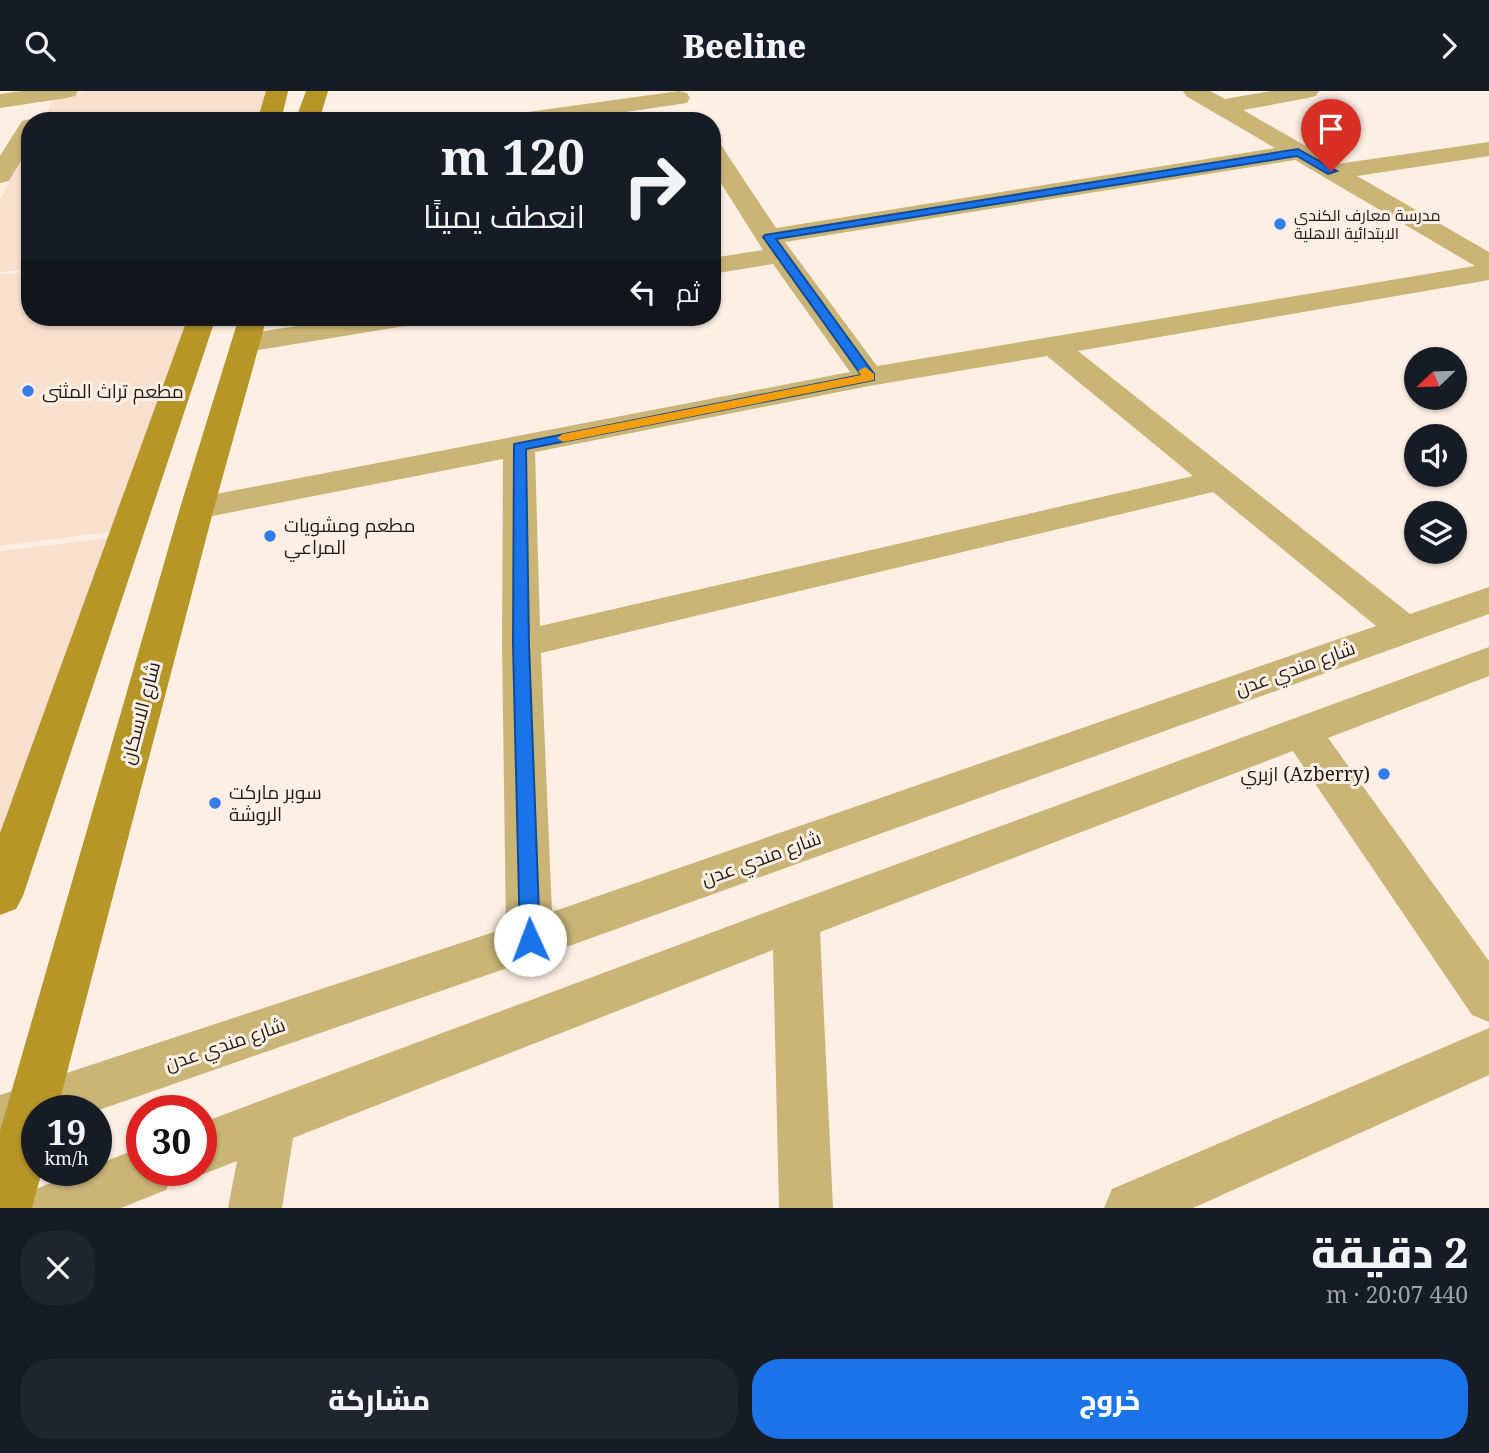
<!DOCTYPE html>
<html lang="ar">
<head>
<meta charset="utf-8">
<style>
	body { margin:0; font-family:"Noto Serif",Cairo,serif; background:#20242c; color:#f1f3f6; direction:rtl; height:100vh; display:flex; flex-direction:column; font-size:26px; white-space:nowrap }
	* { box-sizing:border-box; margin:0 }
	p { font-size:23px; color:#9ea1a6 }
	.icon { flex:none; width:38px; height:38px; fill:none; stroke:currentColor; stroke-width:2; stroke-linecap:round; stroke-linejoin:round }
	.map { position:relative; height:1117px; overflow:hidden; direction:ltr }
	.details { display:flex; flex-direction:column; background:#171b24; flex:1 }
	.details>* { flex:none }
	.banner { position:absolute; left:21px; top:21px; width:700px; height:214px; border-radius:28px; box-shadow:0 2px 5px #0004; direction:rtl; background:#171b24; color:#f1f3f6; overflow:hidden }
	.needle { width:46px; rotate:247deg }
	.fabs { position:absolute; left:1404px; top:256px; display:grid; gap:14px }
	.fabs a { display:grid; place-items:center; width:63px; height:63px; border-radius:50%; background:#171b24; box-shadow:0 2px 5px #0004; font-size:35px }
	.speed { position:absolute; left:21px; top:1004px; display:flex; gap:14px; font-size:35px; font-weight:700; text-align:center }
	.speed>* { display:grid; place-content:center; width:91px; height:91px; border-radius:50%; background:#171b24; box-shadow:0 2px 5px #0004; line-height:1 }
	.speed small { font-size:18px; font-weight:400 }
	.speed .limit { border:10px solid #d22; background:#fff; color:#111 }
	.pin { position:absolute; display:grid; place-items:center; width:60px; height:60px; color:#fff; margin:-72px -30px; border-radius:50% 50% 50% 0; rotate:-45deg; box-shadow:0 0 7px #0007 }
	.pin .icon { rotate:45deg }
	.me { position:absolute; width:77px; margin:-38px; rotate:358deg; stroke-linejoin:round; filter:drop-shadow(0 0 5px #0008) }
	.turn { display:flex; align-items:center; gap:24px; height:147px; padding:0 21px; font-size:32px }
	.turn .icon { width:91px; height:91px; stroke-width:2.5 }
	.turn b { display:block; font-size:49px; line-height:60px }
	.then { display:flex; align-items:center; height:66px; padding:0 21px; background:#0003; gap:14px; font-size:26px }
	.round { display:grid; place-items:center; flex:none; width:74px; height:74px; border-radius:28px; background:#20242c }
	.headline { display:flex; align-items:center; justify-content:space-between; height:119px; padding:0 21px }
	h1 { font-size:42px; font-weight:800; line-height:52px }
	.action { display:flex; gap:14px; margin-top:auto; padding:14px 21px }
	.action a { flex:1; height:80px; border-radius:28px; background:#1a73e8; color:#fff; font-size:28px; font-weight:800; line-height:80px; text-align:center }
	.action a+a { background:#20242c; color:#f1f3f6 }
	header { display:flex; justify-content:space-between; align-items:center; height:91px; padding:0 21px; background:#171b24; font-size:32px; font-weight:800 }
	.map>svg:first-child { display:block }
	.built { fill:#f8e0ce }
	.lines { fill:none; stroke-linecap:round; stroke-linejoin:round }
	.street { fill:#cab577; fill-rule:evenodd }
	.secondary { fill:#b59627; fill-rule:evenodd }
	.route { fill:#1a73e8; stroke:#114b97; stroke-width:2 }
	.slow { fill:#f59e0b }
	.poi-dot { fill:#337ce9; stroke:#fdefe4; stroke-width:2.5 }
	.labels { text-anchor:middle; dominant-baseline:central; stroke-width:6; stroke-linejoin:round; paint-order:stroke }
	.far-poi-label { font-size:16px; fill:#201a16; stroke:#fdefe4; text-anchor:start }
	.poi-label { font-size:19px; fill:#201a16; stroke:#fdefe4; text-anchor:start }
	.street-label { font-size:19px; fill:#201a16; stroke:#fdefe4 }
</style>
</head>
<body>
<header><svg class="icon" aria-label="forward" viewBox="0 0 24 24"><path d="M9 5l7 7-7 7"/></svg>Beeline<svg class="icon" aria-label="search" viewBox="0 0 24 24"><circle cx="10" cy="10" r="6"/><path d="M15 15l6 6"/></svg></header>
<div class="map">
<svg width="1489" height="1117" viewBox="0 0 1489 1117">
	<rect width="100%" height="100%" fill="#fdefe4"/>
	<g class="built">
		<polygon points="87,0 270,0 260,30 42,30 56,5"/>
		<polygon points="30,53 30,179 0,181 0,108"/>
		<polygon points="30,181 30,226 196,226 118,440 0,455 0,183"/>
		<polygon points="110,447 0,767 0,460"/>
	</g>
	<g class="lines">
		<g class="street">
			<polygon points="22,0 78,0 75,5 67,7 0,17 0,3"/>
			<polygon points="679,0 687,2 690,7 687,12 565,30 502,30 505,25 513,23"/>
			<path d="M1183,0H1210L1225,8L1271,0H1319L1316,5L1308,7L1243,19L1337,73L1489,51V65L1357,85L1489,161V189L1078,260L1410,523L1489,496V523L547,863L96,1020H37V1041L0,1054V1004L506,837L502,553L503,368L197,428L185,425L180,417L185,409L850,281L773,173L712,183V167L763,159L712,78V52L721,54L776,137L1275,57L1186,5ZM1295,69L1475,175L877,275L785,151ZM1047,265L1193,385L540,535L535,361L869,295ZM1213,401L1376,535L552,821L541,562Z"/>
			<polygon points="30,28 37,30 30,30 30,55 9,90 0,92 0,65 22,30"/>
			<polygon points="353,226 419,226 415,232 405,235 246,261 236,258 231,252 236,246 246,243"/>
			<polygon points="1489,556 1489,585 1328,647 1489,870 1489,931 1472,924 1293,660 820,841 833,1117 779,1117 773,859 293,1047 282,1117 228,1117 237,1070 201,1084 191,1080 201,1080 201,1032 780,816"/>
			<polygon points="1489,937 1489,984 1193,1117 1104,1117 1112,1098"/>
			<polygon points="142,1056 142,1080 174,1080 166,1099 121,1117 28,1117 36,1098 80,1080 96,1080 96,1074"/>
		</g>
		<g class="secondary">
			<polygon points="266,0 288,0 281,30 257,30"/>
			<polygon points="306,0 328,0 319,30 295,30"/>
			<polygon points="188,226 216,226 23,805 16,818 0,824 0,742"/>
			<polygon points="239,226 267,226 214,417 57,1020 37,1020 37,1080 42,1080 32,1117 0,1117 0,1040 180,417"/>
		</g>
	</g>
	<polygon class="route" points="1298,58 1337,80 1328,83 1297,65 776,148 874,283 874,289 526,358 529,553 540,849 537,855 530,858 523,855 520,849 513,553 514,353 861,284 763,146 765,144"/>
	<polygon class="slow" points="865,276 874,283 874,289 563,351 557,347 563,343 861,284 858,280"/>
	<g class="poi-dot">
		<circle cx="1280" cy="133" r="7"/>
		<circle cx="28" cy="300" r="7"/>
		<circle cx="270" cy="445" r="7"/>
		<circle cx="1384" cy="683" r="7"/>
		<circle cx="215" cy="712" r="7"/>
	</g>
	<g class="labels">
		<g class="far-poi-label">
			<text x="1294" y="124">مدرسة معارف الكندي<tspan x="1294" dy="18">الابتدائية الاهلية</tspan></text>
		</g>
		<g class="poi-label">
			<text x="42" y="300">مطعم تراث المثنى</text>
			<text x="284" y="434">مطعم ومشويات<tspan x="284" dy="22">المراعي</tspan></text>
			<text x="1370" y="683" text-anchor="end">ازبري (Azberry)</text>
			<text x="229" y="701">سوبر ماركت<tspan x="229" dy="22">الروشة</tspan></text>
		</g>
		<g class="street-label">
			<text transform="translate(1295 577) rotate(-20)">شارع مندي عدن</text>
			<text transform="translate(140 622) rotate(-75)">شارع الاسكان</text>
			<text transform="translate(761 767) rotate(-20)">شارع مندي عدن</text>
			<text transform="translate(225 953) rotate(-19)">شارع مندي عدن</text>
		</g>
	</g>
</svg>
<div class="fabs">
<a><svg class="needle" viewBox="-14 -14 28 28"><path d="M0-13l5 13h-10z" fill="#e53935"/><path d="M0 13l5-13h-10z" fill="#9ea1a6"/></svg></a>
<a><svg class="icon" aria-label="sound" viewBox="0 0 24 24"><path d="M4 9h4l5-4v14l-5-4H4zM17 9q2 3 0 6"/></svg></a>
<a><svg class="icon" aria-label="layers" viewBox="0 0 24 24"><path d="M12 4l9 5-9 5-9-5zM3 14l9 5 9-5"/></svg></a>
</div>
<div class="speed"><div>19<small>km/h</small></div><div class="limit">30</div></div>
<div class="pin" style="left:1331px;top:80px;background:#d93025"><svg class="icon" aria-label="arrive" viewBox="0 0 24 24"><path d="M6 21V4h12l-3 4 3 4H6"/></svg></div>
<svg class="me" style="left:530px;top:849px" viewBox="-20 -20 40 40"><circle r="19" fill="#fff"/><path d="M0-13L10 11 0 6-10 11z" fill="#1a73e8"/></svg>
<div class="banner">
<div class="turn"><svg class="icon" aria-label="right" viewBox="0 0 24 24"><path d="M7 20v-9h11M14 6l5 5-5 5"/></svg><div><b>120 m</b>انعطف يمينًا</div></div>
<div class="then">ثم<svg class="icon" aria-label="left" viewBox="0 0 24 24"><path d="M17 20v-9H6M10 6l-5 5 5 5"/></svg></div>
</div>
</div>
<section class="details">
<div class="headline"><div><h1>2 دقيقة</h1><p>440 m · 20:07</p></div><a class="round"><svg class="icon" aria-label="close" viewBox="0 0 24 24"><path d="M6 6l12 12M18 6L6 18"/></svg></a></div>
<div class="action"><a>خروج</a><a>مشاركة</a></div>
</section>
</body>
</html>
